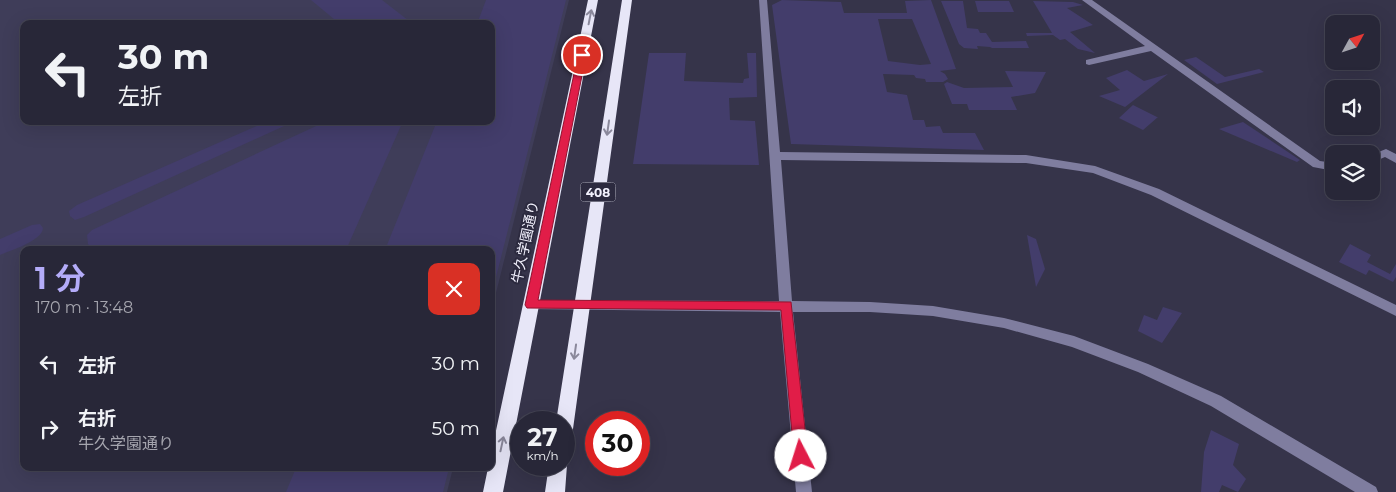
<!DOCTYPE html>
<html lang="ja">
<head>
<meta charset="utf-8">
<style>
	body { margin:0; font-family:Montserrat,"Noto Sans JP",sans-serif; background:#343343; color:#f1f3f6; height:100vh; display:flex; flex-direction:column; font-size:19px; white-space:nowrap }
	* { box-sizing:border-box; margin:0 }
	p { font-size:16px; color:#a5a5ae }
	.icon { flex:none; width:28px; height:28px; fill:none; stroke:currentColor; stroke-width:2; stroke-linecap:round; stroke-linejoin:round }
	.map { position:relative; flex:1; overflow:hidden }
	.sheet { position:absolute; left:20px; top:246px; width:475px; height:225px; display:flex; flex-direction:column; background:#282738; border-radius:10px; box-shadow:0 5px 20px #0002,0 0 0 1px #444453 }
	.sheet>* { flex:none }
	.banner { position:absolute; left:20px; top:20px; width:475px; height:105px; border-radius:10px; box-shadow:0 5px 20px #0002,0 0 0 1px #444453; background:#282738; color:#f1f3f6; overflow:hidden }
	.needle { width:32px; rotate:50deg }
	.fabs { position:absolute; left:1325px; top:15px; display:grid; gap:10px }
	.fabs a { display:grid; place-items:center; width:55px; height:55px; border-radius:10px; background:#282738; box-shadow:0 5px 20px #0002,0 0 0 1px #444453; font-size:25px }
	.speed { position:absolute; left:510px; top:411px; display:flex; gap:10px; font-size:25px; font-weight:700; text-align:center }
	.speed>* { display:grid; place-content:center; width:65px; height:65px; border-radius:50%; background:#282738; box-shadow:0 5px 20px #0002,0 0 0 1px #444453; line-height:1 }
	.speed small { font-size:12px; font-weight:400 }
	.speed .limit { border:8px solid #d22; background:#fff; color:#111 }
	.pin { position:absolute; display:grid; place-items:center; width:42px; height:42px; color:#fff; margin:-21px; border:2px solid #fff; border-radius:50%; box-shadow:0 1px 5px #0007 }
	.me { position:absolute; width:55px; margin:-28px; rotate:355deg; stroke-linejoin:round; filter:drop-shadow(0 0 4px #0008) }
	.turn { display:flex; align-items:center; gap:18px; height:105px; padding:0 15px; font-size:22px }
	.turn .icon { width:65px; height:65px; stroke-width:2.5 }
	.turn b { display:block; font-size:35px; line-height:42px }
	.round { display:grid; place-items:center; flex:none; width:52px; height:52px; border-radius:10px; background:#343343 }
	.overview { display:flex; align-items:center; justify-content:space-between; height:85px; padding:0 15px }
	h1 { font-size:30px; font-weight:700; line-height:38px; color:#b4acf9 }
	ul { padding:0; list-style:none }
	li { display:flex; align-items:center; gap:15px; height:65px; padding:0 15px }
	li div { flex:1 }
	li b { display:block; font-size:19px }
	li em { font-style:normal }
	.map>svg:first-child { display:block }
	.built { fill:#3f3d59; fill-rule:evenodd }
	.green { fill:#433d6b; fill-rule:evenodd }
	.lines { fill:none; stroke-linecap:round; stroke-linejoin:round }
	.minor { fill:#7f7d9f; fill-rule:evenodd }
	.highway { fill:#e7e6f7; fill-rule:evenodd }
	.oneway { stroke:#8a889b }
	.route { fill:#e11d48; stroke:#92132f }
	.labels { text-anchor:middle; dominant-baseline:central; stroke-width:4; stroke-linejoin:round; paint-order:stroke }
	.shield { fill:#2c2a3f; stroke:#b7b6c5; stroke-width:1 }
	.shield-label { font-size:12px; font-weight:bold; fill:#f3f2fe }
	.street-label { font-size:14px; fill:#f3f2fe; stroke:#2c2a3f }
</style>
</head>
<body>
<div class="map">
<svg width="1396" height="492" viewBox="0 0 1396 492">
	<rect width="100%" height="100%" fill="#36344a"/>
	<path class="built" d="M0,0H569L491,313V250H24V468H453L447,492H0ZM24,24H491V121H24Z"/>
	<g class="green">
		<polygon points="311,0 382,0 413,24 340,24"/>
		<polygon points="486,0 566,0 491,297 491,250 385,250 437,121 491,121 491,24 477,24"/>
		<path d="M782,0L841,2L844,13H907L905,1L931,0L956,69L940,71L945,74L948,79L943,82H926L925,79L916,78L914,75L883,74L887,92L907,95L913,120H924L926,127L940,126L943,133H975L984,150L791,144L772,5ZM878,19H912L931,64L920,65L888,61Z"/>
		<polygon points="941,1 963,1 967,28 978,29 980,33 986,33 992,42 1026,41 1029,48 992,48 990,47 977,46 978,49 964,48 959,44"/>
		<polygon points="975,1 1009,1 1014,12 978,12"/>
		<polygon points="1033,1 1073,2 1083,5 1067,8 1093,25 1070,32 1095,53 1078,49 1065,39 1060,40 1053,35 1027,36 1026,33 1052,33"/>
		<polygon points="649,53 686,53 684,81 743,83 744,79 749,78 747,53 756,53 757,97 729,98 730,120 755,121 759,165 633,164"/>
		<polygon points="1196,57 1225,77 1259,69 1264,72 1217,84 1184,60"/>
		<polygon points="1127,70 1144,81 1168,74 1125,107 1099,96 1120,90 1106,78"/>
		<polygon points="1005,71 1046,72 1035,93 1011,97 1017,110 969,110 967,104 952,104 944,84 947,82 964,88 1013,87"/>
		<polygon points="1133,105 1157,117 1158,117 1143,130 1119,118"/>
		<polygon points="268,121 295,121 84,217 75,220 70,216 69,211 77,205"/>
		<polygon points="327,121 403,121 346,250 92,250 88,244 87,235 92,230"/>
		<polygon points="1243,122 1300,160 1297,162 1219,129"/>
		<path d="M40,224L43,228C42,241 11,250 0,255V239L32,225Z"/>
		<polygon points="1027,235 1036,239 1045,269 1036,287"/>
		<polygon points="1350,244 1371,255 1367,262 1390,274 1396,264 1396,277 1393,282 1369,270 1366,275 1339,262"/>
		<polygon points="1163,307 1182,313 1162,343 1138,331 1144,315 1157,320"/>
		<polygon points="1211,430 1239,444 1233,465 1246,479 1238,492 1222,485 1219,492 1201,492 1204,452"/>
		<polygon points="296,468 449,468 443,492 286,492"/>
	</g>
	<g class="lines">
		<g class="minor">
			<polygon points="759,0 767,0 780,152 1026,155 1095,166 1159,189 1396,305 1396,316 1151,195 1093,173 1026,163 781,160 792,301 870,302 933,306 1004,318 1074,336 1148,364 1221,396 1376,487 1378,492 1355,492 1211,406 1138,372 1072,347 1004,328 933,316 870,312 793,312 812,492 796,492 780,312 526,309 524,305 526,301 531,300 779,301"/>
			<polygon points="1082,0 1092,0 1320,161 1334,163 1334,171 1313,167 1151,51 1089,65 1086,64 1086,60 1145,46"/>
			<polygon points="1386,149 1396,154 1396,163 1385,157 1371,163 1371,155"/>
		</g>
		<g class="highway">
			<polygon points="588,0 598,0 503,492 483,492 488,468 491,468 491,454"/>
			<polygon points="622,0 632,0 573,429 570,435 564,437 564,422 556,422"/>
			<polygon points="564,458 567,465 565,492 545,492 549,465 564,465"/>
		</g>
	</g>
	<defs><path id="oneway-shaft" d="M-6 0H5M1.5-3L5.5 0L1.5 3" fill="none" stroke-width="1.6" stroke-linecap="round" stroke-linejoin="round" transform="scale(1.25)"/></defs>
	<g class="oneway">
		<use href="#oneway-shaft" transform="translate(590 17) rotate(-79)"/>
		<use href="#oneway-shaft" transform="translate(608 128) rotate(98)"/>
		<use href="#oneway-shaft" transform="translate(575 352) rotate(98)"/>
		<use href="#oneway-shaft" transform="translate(502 444) rotate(-78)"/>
	</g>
	<polygon class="route" points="582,53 586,55 538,300 791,302 808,456 806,461 801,463 796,461 794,456 781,310 527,308 525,305 578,55"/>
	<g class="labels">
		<rect class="shield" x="580.5" y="182.5" width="35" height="19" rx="4"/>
		<g class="shield-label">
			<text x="598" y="192">408</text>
		</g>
		<g class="street-label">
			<text transform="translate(525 242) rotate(-78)">牛久学園通り</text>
		</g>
	</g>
</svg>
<div class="fabs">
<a><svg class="needle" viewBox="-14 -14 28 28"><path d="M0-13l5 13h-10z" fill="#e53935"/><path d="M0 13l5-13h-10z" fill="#a5a5ae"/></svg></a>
<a><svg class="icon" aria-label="sound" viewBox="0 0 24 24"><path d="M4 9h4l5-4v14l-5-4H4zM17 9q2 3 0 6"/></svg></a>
<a><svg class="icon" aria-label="layers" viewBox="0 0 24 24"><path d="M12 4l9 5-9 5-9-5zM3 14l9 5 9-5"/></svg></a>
</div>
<div class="speed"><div>27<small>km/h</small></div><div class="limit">30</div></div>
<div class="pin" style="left:582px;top:55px;background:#d93025"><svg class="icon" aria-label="arrive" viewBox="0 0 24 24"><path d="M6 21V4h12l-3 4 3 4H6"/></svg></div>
<svg class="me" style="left:801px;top:456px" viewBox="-20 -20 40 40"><circle r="19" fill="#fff"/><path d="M0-13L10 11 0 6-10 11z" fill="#e11d48"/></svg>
<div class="banner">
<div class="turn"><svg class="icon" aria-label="left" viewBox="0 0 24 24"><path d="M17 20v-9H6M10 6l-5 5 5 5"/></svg><div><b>30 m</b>左折</div></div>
</div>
<section class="sheet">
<div class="overview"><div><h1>1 分</h1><p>170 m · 13:48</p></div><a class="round" style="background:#d93025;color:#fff"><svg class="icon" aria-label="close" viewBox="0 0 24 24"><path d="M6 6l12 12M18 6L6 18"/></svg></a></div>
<ul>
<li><svg class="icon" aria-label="left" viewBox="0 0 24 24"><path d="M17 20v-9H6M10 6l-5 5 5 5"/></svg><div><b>左折</b></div><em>30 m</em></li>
<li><svg class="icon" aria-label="right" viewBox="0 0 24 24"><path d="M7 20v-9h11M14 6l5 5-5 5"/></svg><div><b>右折</b><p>牛久学園通り</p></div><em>50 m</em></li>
</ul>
</section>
</div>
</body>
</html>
